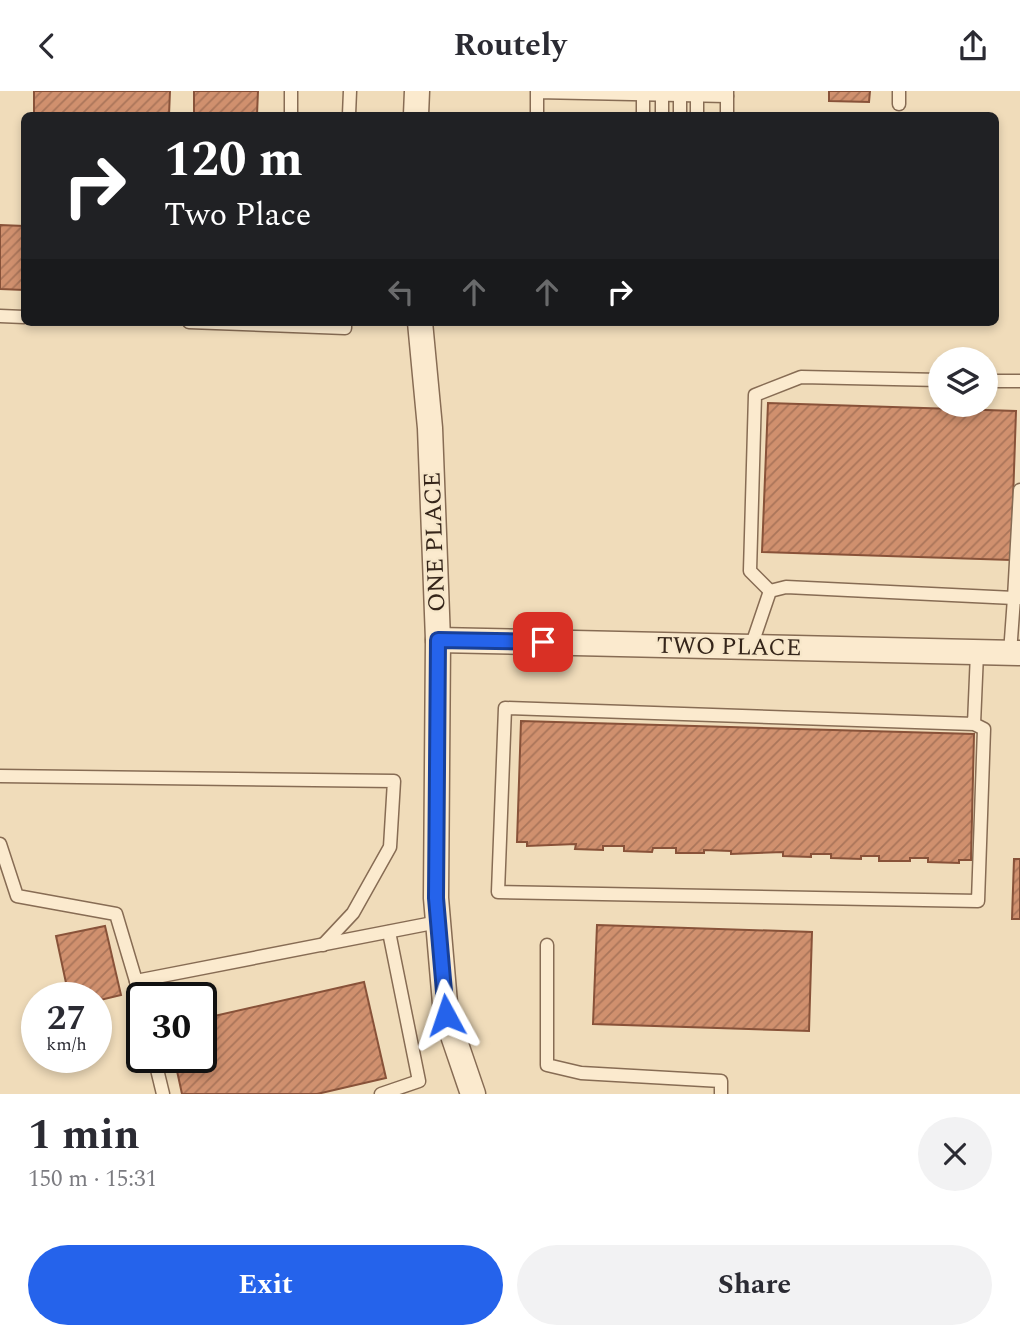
<!DOCTYPE html>
<html lang="en">
<head>
<meta charset="utf-8">
<style>
	body { margin:0; font-family:Spectral,serif; background:#f2f2f3; color:#2b2b33; height:100vh; display:flex; flex-direction:column; font-size:26px; white-space:nowrap }
	* { box-sizing:border-box; margin:0 }
	p { font-size:23px; color:#7c7c81 }
	.icon { flex:none; width:38px; height:38px; fill:none; stroke:currentColor; stroke-width:2; stroke-linecap:round; stroke-linejoin:round }
	.map { position:relative; height:1003px; overflow:hidden }
	.side { display:flex; flex-direction:column; background:#fff; flex:1 }
	.side>* { flex:none }
	.banner { position:absolute; left:21px; top:21px; width:978px; height:214px; border-radius:10px; box-shadow:0 4px 10px #0003; background:#202124; color:#fff; overflow:hidden }
	.tools { position:absolute; left:928px; top:256px; display:grid; gap:14px }
	.tools a { display:grid; place-items:center; width:70px; height:70px; border-radius:50%; background:#fff; box-shadow:0 4px 10px #0003; font-size:35px }
	.speed { position:absolute; left:21px; top:891px; display:flex; gap:14px; font-size:35px; font-weight:700; text-align:center }
	.speed>* { display:grid; place-content:center; width:91px; height:91px; border-radius:50%; background:#fff; box-shadow:0 4px 10px #0003; line-height:1 }
	.speed small { font-size:18px; font-weight:400 }
	.speed .limit { border:4px solid #111; border-radius:10px; background:#fff; color:#111 }
	.pin { position:absolute; display:grid; place-items:center; width:60px; height:60px; color:#fff; margin:-30px; border-radius:14px; box-shadow:0 4px 10px #0006 }
	.me { position:absolute; width:77px; margin:-38px; rotate:355deg; stroke-linejoin:round; filter:drop-shadow(0 0 5px #0008) }
	.turn { display:flex; align-items:center; gap:24px; height:147px; padding:0 28px; font-size:32px }
	.turn .icon { width:91px; height:91px; stroke-width:2.5 }
	.turn b { display:block; font-size:49px; line-height:60px }
	.lanes { display:flex; align-items:center; height:66px; padding:0 28px; background:#0003; justify-content:center; gap:35px; direction:ltr }
	.lanes .off { opacity:.35 }
	.round { display:grid; place-items:center; flex:none; width:74px; height:74px; border-radius:37px; background:#f2f2f3 }
	.headline { display:flex; align-items:center; justify-content:space-between; height:119px; padding:0 28px }
	h1 { font-size:42px; font-weight:700; line-height:52px }
	.action { display:flex; gap:14px; margin-top:auto; padding:14px 28px }
	.action a { flex:1; height:80px; border-radius:42px; background:#2563eb; color:#fff; font-size:28px; font-weight:700; line-height:80px; text-align:center }
	.action a+a { background:#f2f2f3; color:#2b2b33 }
	header { display:flex; justify-content:space-between; align-items:center; height:91px; padding:0 28px; background:#fff; font-size:32px; font-weight:700 }
	.map>svg:first-child { display:block }
	.building { fill:url(#building-hatch); stroke:#885239; stroke-width:2 }
	.lines { fill:none; stroke-linecap:round; stroke-linejoin:round }
	.service-casing { stroke:#876c54; stroke-width:15 }
	.minor-casing { stroke:#876c54; stroke-width:27 }
	.service { stroke:#fbeace; stroke-width:12 }
	.minor { stroke:#fbeace; stroke-width:24 }
	.route-casing { stroke:#184099; stroke-width:18 }
	.route { stroke:#2563eb; stroke-width:12 }
	.labels { text-anchor:middle; dominant-baseline:central; stroke-width:5; stroke-linejoin:round; paint-order:stroke }
	.street-label { font-size:24px; fill:#35251a; stroke:#f7e7ca }
</style>
</head>
<body>
<header><svg class="icon" aria-label="back" viewBox="0 0 24 24"><path d="M15 5l-7 7 7 7"/></svg>Routely<svg class="icon" aria-label="share" viewBox="0 0 24 24"><path d="M12 15V3M7 8l5-5 5 5M5 13v7h14v-7"/></svg></header>
<div class="map">
<svg width="1020" height="1003" viewBox="0 0 1020 1003">
	<defs>
		<pattern id="building-hatch" width="6" height="6" patternUnits="userSpaceOnUse" patternTransform="scale(1.75)"><rect width="6" height="6" fill="#d0906e"/><path d="M-1 1l2-2M0 6l6-6M5 7l2-2" fill="none" stroke="#aa755a"/></pattern>
	</defs>
	<rect width="100%" height="100%" fill="#f0dcba"/>
	<g class="building">
		<polygon points="34,0 170,0 169,24 34,24"/>
		<polygon points="194,0 258,0 257,24 194,24"/>
		<polygon points="829,0 870,0 869,11 829,10"/>
		<polygon points="0,134 24,135 24,199 0,198"/>
		<polygon points="768,312 1016,320 1011,469 762,461"/>
		<polygon points="521,630 974,643 971,769 959,769 959,772 928,771 928,767 910,767 910,770 879,770 879,765 861,765 861,768 831,767 831,763 811,763 811,766 783,765 783,761 731,763 731,760 704,759 704,762 676,762 676,757 653,757 652,761 624,760 624,755 603,755 603,759 575,758 576,753 527,755 527,751 517,751"/>
		<polygon points="1014,768 1020,768 1020,828 1012,828"/>
		<polygon points="597,834 812,841 809,940 593,933"/>
		<polygon points="105,835 121,904 96,910 96,906 69,906 56,845"/>
		<polygon points="364,891 386,987 317,1003 182,1003 174,966 201,966 201,928"/>
	</g>
	<g class="lines">
		<g class="service-casing">
			<g id="service">
				<polyline points="662,4 662,24"/>
				<polyline points="697,4 697,24"/>
				<polyline points="899,13 899,0"/>
				<polyline points="291,24 291,0"/>
				<polyline points="349,24 350,0"/>
				<polyline points="537,24 537,1 727,5"/>
				<polyline points="643,24 643,3"/>
				<polyline points="680,24 680,4"/>
				<polyline points="727,24 727,0"/>
				<polyline points="0,225 24,226"/>
				<polyline points="189,231 345,237 345,231"/>
				<polyline points="985,290 1020,290"/>
				<polyline points="770,500 750,480 755,304 801,286 940,289"/>
				<polyline points="751,556 770,500 786,496 1014,507 1020,399"/>
				<polyline points="1010,562 1014,507 1020,507"/>
				<polyline points="974,633 984,638 978,810 498,801 505,617 974,633 977,562"/>
				<polyline points="0,685 394,690 390,756 353,822 323,854"/>
				<polyline points="0,753 17,805 116,823 136,890 438,831"/>
				<polyline points="547,854 547,974 581,982 721,990 721,1003"/>
				<polyline points="136,890 142,915"/>
				<polyline points="154,966 163,1003"/>
				<polyline points="381,1003 419,990 389,841"/>
			</g>
		</g>
		<g class="minor-casing">
			<g id="minor">
				<polyline points="416,24 417,0"/>
				<polyline points="420,231 430,337 438,549 436,807 446,924 473,1003"/>
				<polyline points="438,549 1020,562"/>
			</g>
		</g>
		<use href="#service" class="service"/>
		<use href="#minor" class="minor"/>
	</g>
	<g class="lines">
		<g class="route-casing">
			<polyline id="route" points="446,924 436,807 438,549 543,551"/>
		</g>
		<use href="#route" class="route"/>
	</g>
	<g class="labels">
		<g class="street-label">
			<text transform="translate(435 451) rotate(-92)">ONE PLACE</text>
			<text transform="translate(729 556) rotate(1)">TWO PLACE</text>
		</g>
	</g>
</svg>
<div class="tools">
<a><svg class="icon" aria-label="layers" viewBox="0 0 24 24"><path d="M12 4l9 5-9 5-9-5zM3 14l9 5 9-5"/></svg></a>
</div>
<div class="speed"><div>27<small>km/h</small></div><div class="limit">30</div></div>
<div class="pin" style="left:543px;top:551px;background:#d93025"><svg class="icon" aria-label="arrive" viewBox="0 0 24 24"><path d="M6 21V4h12l-3 4 3 4H6"/></svg></div>
<svg class="me" style="left:446px;top:924px" viewBox="-20 -20 40 40"><path d="M0-17L14 15 0 8-14 15z" fill="#2563eb" stroke="#fff" stroke-width="4"/></svg>
<div class="banner">
<div class="turn"><svg class="icon" aria-label="right" viewBox="0 0 24 24"><path d="M7 20v-9h11M14 6l5 5-5 5"/></svg><div><b>120 m</b>Two Place</div></div>
<div class="lanes"><svg class="icon off" aria-label="left" viewBox="0 0 24 24"><path d="M17 20v-9H6M10 6l-5 5 5 5"/></svg><svg class="icon off" aria-label="ahead" viewBox="0 0 24 24"><path d="M12 20V5M6 11l6-6 6 6"/></svg><svg class="icon off" aria-label="ahead" viewBox="0 0 24 24"><path d="M12 20V5M6 11l6-6 6 6"/></svg><svg class="icon" aria-label="right" viewBox="0 0 24 24"><path d="M7 20v-9h11M14 6l5 5-5 5"/></svg></div>
</div>
</div>
<section class="side">
<div class="headline"><div><h1>1 min</h1><p>150 m · 15:31</p></div><a class="round"><svg class="icon" aria-label="close" viewBox="0 0 24 24"><path d="M6 6l12 12M18 6L6 18"/></svg></a></div>
<div class="action"><a>Exit</a><a>Share</a></div>
</section>
</body>
</html>
